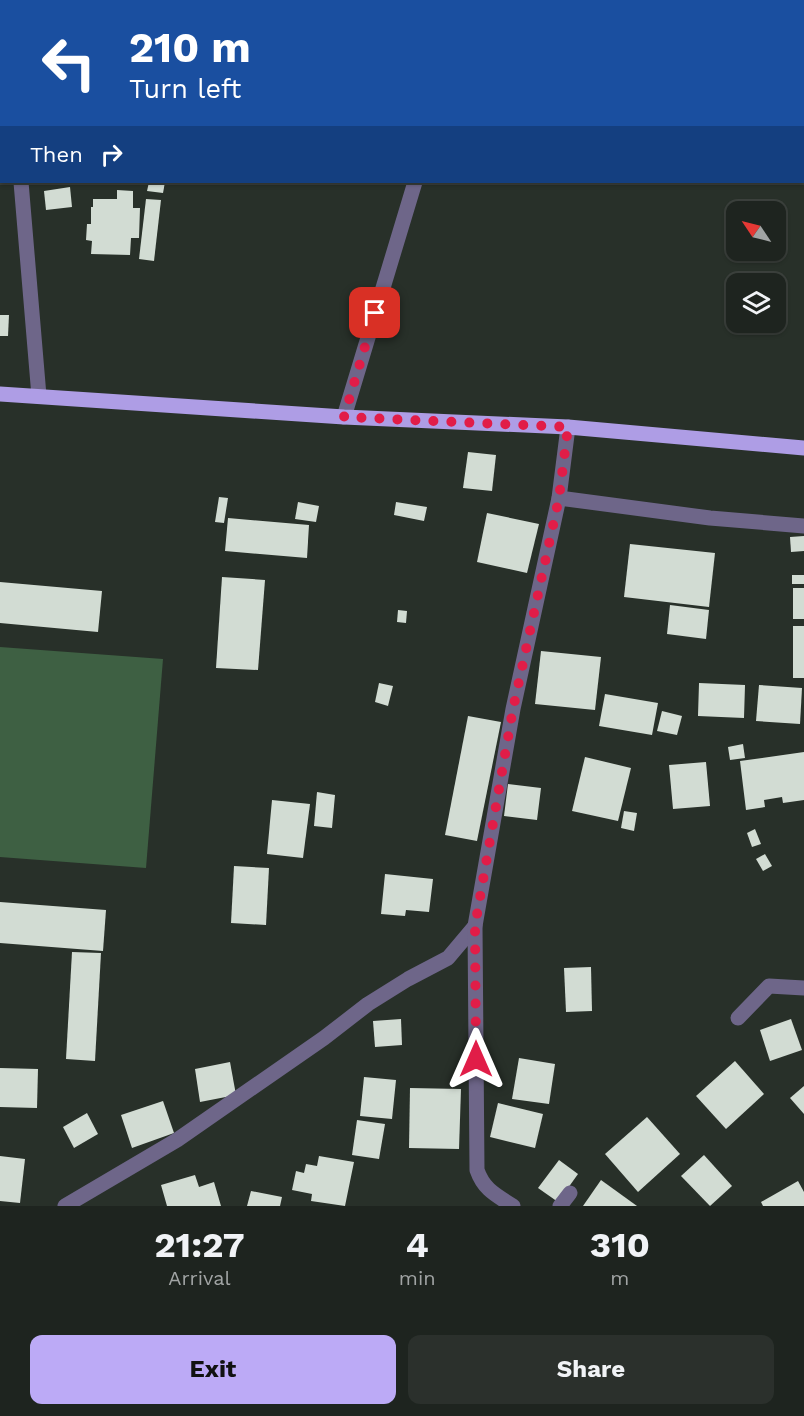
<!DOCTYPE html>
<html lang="en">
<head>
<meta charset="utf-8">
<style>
	body { margin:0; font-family:"Work Sans",sans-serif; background:#2b302c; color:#f1f3f6; height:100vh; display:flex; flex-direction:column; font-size:22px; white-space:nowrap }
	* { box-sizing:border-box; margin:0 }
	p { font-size:20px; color:#a1a4a4 }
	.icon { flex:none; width:33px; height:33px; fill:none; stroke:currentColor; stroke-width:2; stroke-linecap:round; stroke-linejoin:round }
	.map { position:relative; height:1206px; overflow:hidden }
	.drawer { display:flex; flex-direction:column; background:#1e241f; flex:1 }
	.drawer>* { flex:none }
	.banner { position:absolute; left:0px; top:0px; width:804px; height:183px; box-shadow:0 2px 4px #0004,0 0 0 2px #3c413d; background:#1a4fa0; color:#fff; overflow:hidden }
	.needle { width:39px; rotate:305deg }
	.fabs { position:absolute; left:726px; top:201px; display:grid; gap:12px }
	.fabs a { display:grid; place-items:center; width:60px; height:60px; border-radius:12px; background:#1e241f; box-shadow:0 2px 4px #0004,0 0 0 2px #3c413d; font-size:30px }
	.pin { position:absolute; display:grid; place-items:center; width:51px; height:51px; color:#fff; margin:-26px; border-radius:12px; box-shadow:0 3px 9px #0006 }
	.me { position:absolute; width:66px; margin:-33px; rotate:0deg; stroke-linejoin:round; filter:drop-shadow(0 0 4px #0008) }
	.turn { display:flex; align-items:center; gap:21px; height:126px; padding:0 30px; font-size:27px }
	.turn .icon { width:78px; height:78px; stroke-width:2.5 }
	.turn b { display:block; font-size:42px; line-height:51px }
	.then { display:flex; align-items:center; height:57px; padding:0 30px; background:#0003; gap:12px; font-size:22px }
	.eta { display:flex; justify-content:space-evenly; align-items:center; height:102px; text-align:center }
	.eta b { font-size:36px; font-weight:700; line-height:42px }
	.cta { display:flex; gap:12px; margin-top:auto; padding:12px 30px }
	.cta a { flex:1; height:69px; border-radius:12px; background:#bcaaf6; color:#111; font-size:24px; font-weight:700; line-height:69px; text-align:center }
	.cta a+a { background:#2b302c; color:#f1f3f6 }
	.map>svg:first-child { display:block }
	.green { fill:#3e6043 }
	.building { fill:#d2dcd3 }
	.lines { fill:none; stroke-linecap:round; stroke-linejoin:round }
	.street { stroke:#6e6689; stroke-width:15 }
	.primary { stroke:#ae9de5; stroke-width:15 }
	.route { stroke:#e11d48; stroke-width:10; stroke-dasharray:0 18 }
</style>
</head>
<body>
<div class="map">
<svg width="804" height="1206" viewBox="0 0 804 1206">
	<rect width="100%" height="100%" fill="#283029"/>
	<polygon class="green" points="0,647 163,659 146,868 0,857"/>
	<g class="building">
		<polygon points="149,182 165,182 163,193 147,191"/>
		<polygon points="70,187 72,207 46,210 44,191"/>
		<polygon points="117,190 133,191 133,208 140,208 139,238 131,238 130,255 91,254 92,241 86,240 87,224 91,224 91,207 93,207 93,199 117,199"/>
		<polygon points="146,199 161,200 154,261 139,259"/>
		<polygon points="0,315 9,315 8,336 0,336"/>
		<polygon points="468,452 496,455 492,491 463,488"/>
		<polygon points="219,497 228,498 224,523 215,522"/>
		<polygon points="298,502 319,506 316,522 295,519"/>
		<polygon points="396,502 427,507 424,521 394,515"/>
		<polygon points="487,513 539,524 527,573 477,562"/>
		<polygon points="228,518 309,525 307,558 225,551"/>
		<polygon points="804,536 804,551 791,552 790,537"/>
		<polygon points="630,544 715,553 709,607 624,597"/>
		<rect x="792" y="575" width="12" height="9"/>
		<polygon points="222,577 265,580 258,670 216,668"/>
		<polygon points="0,582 102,591 98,632 0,623"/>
		<rect x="793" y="588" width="11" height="31"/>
		<polygon points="670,605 709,610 706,639 667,634"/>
		<polygon points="398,610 407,611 406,623 397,622"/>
		<rect x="793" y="626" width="11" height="52"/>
		<polygon points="541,651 601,657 595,710 535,704"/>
		<polygon points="379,683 393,686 388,706 375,702"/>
		<polygon points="699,683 745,685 744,718 698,716"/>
		<polygon points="759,685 802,688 800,724 756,721"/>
		<polygon points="605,694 658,703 652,735 599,726"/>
		<polygon points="662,711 682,716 677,735 657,731"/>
		<polygon points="468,716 501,722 477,841 445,835"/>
		<polygon points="743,744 745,758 730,760 728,747"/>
		<polygon points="804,752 804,800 783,803 782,797 764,800 765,807 746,810 740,761"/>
		<polygon points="585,757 631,768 618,821 572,811"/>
		<polygon points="706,762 710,806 673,809 669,765"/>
		<polygon points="508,784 541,788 537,820 504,816"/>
		<polygon points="317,792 335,795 332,828 314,826"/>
		<polygon points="272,800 310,804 303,858 267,854"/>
		<polygon points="624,811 637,813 634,831 621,828"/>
		<polygon points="755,829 761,844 752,847 747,833"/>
		<polygon points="765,854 772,866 763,871 756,859"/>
		<polygon points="234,866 269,868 266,925 231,923"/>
		<polygon points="385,874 433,879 429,912 406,910 405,916 381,914"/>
		<polygon points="0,902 106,910 103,951 0,943"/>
		<polygon points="72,952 101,953 95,1061 66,1059"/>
		<polygon points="591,967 592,1011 566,1012 564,968"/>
		<polygon points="401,1019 402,1045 375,1047 373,1021"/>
		<polygon points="791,1019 802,1050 770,1061 760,1030"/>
		<polygon points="519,1058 555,1064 549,1104 512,1099"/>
		<polygon points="735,1061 764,1094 726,1129 696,1096"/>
		<polygon points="230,1062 236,1095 200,1102 195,1069"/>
		<polygon points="0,1068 38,1069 37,1108 0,1107"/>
		<polygon points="364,1077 396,1080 392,1119 360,1116"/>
		<polygon points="804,1086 804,1114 790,1098"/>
		<polygon points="410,1088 461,1089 459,1149 409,1148"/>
		<polygon points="163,1101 174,1133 132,1148 121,1115"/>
		<polygon points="498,1103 543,1114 535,1148 490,1137"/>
		<polygon points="87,1113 98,1134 74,1148 63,1127"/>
		<polygon points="647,1117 680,1154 638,1192 605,1154"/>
		<polygon points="357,1120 385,1124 379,1159 352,1155"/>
		<polygon points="704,1155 732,1186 710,1206 681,1176"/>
		<polygon points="0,1156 25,1159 20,1203 0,1201"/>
		<polygon points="319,1156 354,1162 345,1206 311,1201 312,1194 292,1190 296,1171 304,1173 306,1164 317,1166"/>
		<polygon points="559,1160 578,1174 558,1202 538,1188"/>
		<polygon points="195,1175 199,1187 214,1182 221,1206 167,1206 161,1185"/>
		<polygon points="601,1180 637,1206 583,1206"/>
		<polygon points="798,1181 804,1192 804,1206 763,1206 761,1202"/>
		<polygon points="251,1191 282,1197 280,1206 247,1206"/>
	</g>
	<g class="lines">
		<g class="street">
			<polyline points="5,0 5,2"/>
			<polyline points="798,0 804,2"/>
			<polyline points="477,2 478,0"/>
			<polyline points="21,182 39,396"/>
			<polyline points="344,417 415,182"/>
			<polyline points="559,498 710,518 804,526"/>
			<polyline points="738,1018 769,986 804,988"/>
			<polyline points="65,1206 177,1140 324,1038 368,1004 408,979 448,958 475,926"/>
			<path d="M513,1206C496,1195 484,1190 477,1170L475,926L513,709L559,498L568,427"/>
			<polyline points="560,1206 570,1193"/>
		</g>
		<polyline class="primary" points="0,394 344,417 568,427 804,448"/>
	</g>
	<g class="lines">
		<polyline class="route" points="375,313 344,417 568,427 559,498 513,709 475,926 476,1059"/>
	</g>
</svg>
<div class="fabs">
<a><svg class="needle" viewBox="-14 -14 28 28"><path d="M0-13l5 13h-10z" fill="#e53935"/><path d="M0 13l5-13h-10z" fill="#a1a4a4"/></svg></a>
<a><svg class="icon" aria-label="layers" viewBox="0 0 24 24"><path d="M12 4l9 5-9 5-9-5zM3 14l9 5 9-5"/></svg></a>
</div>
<div class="pin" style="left:375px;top:313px;background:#d93025"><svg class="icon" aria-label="arrive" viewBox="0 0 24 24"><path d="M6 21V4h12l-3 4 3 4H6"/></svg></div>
<svg class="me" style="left:476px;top:1059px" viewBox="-20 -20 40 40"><path d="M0-17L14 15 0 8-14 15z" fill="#e11d48" stroke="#fff" stroke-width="4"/></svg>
<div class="banner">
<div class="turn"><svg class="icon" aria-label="left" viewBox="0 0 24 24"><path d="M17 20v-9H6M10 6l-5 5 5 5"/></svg><div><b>210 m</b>Turn left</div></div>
<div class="then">Then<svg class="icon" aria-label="right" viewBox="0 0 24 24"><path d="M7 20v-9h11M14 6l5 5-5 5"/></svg></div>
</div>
</div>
<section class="drawer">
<div class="eta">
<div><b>21:27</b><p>Arrival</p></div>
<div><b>4</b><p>min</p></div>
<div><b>310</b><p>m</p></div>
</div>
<div class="cta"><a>Exit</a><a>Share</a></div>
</section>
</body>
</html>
